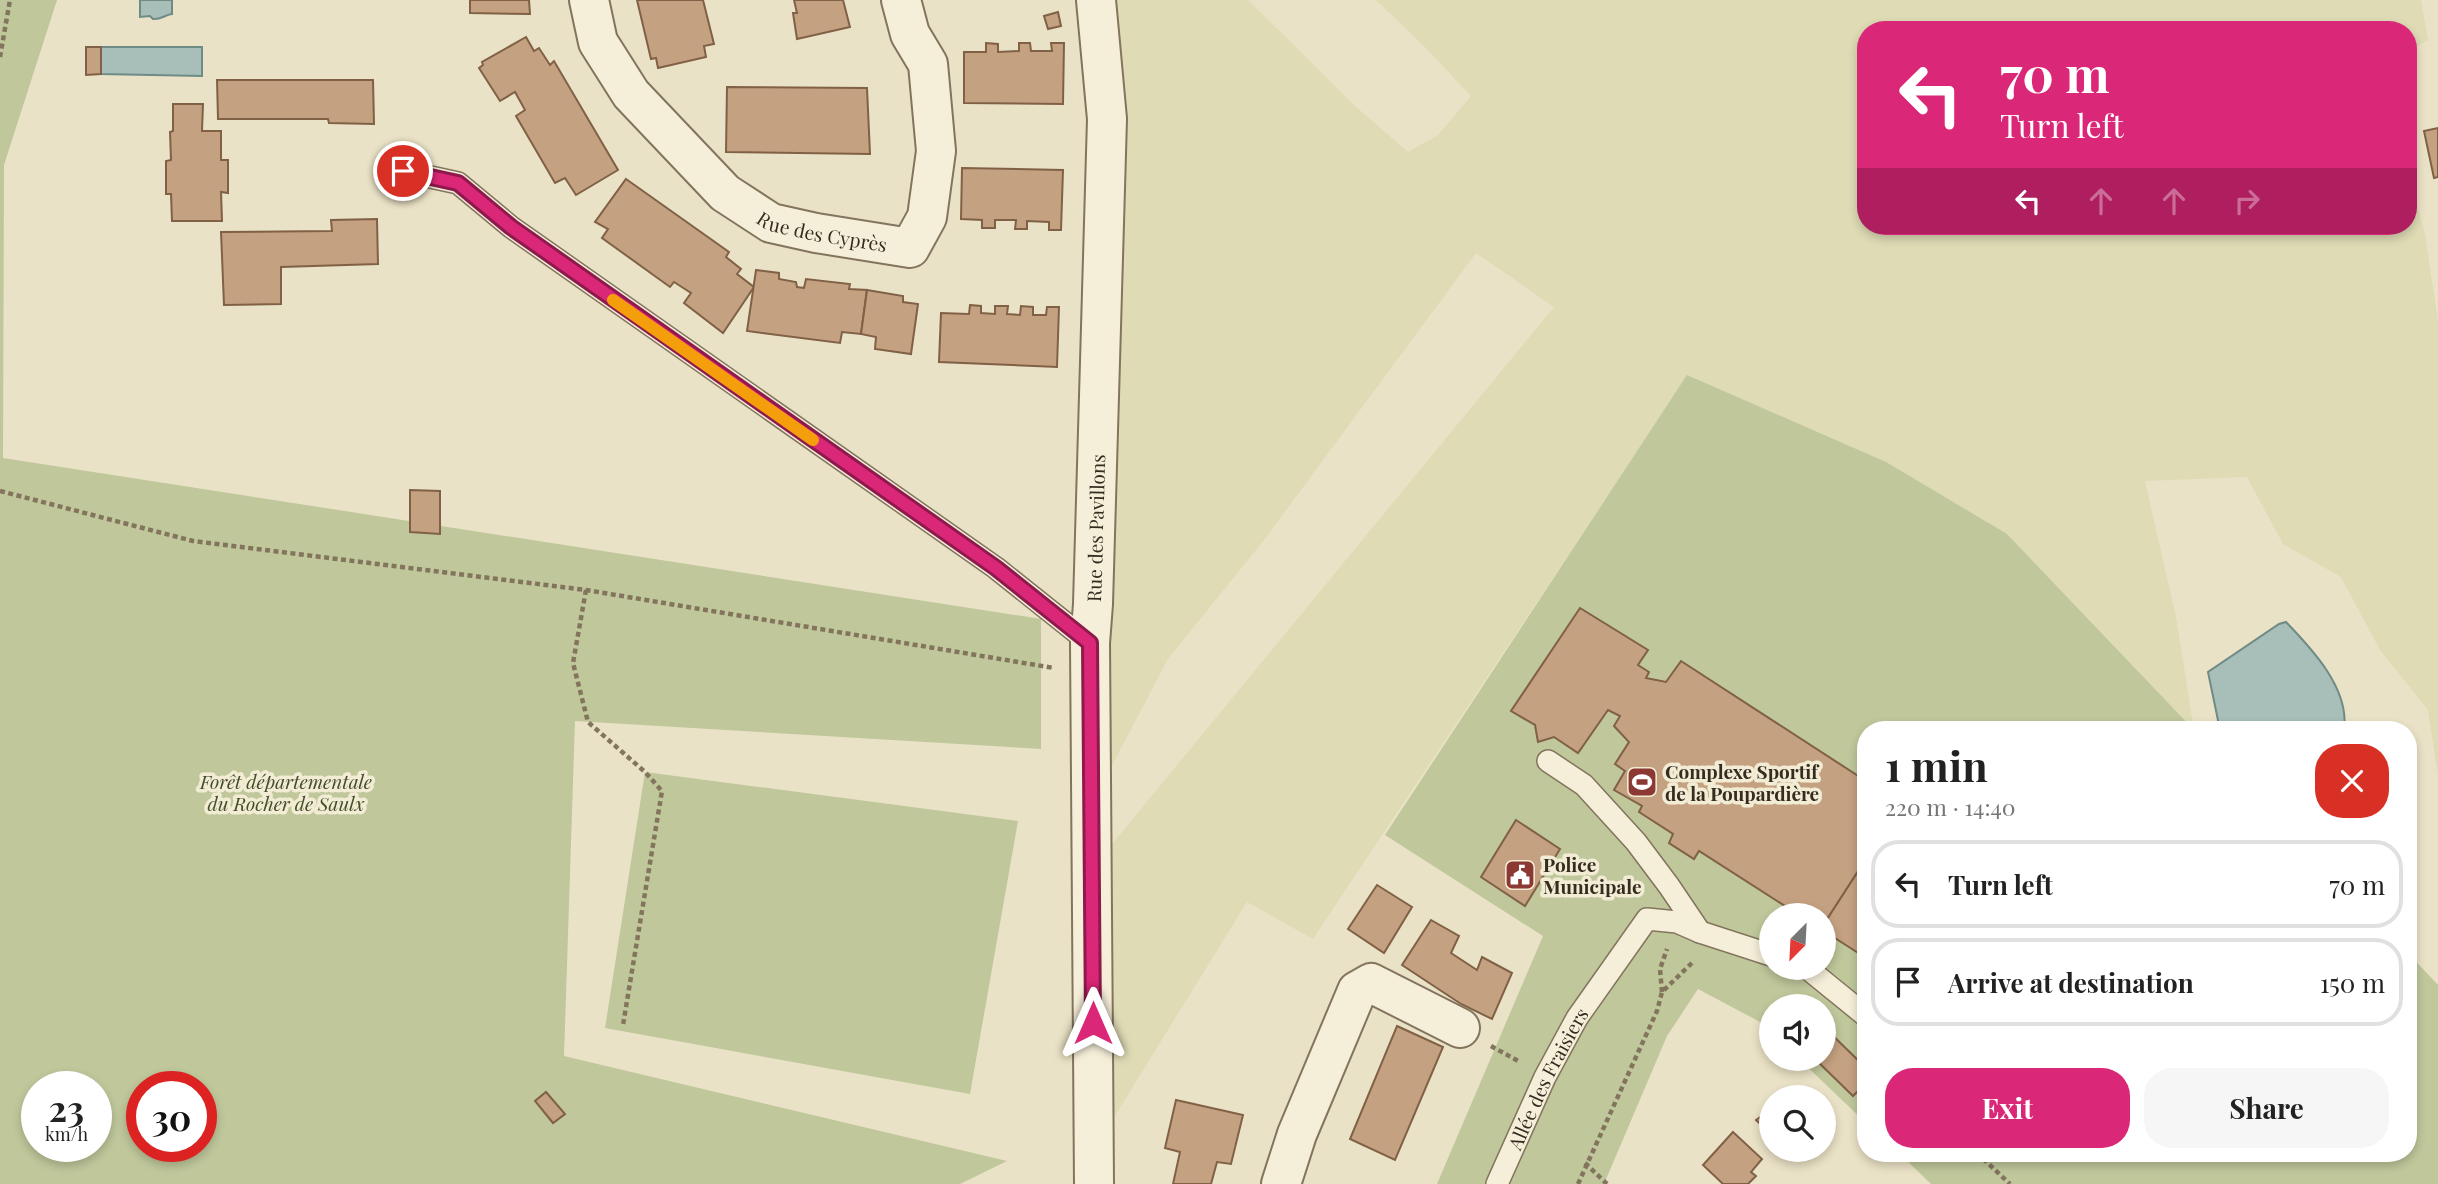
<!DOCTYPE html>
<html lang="en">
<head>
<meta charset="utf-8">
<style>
	body { margin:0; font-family:"Playfair Display",serif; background:#f6f6f6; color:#222; height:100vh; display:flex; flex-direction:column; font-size:26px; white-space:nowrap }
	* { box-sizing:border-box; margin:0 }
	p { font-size:23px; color:#767676 }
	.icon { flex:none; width:38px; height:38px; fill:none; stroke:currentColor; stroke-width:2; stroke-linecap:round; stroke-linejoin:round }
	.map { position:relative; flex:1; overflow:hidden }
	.sheet { position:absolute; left:1857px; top:721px; width:560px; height:441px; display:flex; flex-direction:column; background:#fff; border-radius:28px; box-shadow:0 4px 10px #0003 }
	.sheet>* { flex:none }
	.guide { position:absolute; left:1857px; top:21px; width:560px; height:214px; border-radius:28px; box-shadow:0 4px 10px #0003; background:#db2777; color:#fff; overflow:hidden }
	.needle { width:46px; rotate:204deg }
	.tools { position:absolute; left:1759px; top:903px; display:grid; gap:14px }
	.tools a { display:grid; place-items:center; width:77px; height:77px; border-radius:50%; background:#fff; box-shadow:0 4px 10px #0003; font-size:35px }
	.speed { position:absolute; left:21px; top:1071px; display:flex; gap:14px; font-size:35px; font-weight:700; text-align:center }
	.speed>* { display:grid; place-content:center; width:91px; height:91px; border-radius:50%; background:#fff; box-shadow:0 4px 10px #0003; line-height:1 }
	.speed small { font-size:18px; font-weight:400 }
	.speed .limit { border:10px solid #d22; background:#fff; color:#111 }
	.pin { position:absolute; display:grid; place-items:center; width:60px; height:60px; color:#fff; margin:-30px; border:4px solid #fff; border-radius:50%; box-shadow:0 2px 7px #0007 }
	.me { position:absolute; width:77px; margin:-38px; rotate:0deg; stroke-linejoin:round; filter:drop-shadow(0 0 5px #0008) }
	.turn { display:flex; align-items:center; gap:24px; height:147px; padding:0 28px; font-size:32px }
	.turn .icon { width:91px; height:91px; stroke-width:2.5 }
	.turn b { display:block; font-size:49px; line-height:60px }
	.lanes { display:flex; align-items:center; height:66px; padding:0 28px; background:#0003; justify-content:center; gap:35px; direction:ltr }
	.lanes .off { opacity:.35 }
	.round { display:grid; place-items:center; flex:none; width:74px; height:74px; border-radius:28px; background:#f6f6f6 }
	.head { display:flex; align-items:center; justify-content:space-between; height:119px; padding:0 28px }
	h1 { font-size:42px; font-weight:700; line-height:52px }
	.cta { display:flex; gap:14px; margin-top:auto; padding:14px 28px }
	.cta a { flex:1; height:80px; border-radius:28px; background:#db2777; color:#fff; font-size:28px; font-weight:700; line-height:80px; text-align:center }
	.cta a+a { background:#f6f6f6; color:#222 }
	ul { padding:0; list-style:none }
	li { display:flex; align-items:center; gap:21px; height:88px; margin:0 14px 10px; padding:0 14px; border:4px solid #e0e0e0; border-radius:28px }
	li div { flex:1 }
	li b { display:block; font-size:26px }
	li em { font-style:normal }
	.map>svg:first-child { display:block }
	.farmland { fill:#dedbb5 }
	.green { fill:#bfc79b; fill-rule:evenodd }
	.water { fill:#a7beb9; stroke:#6f8b86; stroke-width:2 }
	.building { fill:#c4a180; stroke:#806146; stroke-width:2 }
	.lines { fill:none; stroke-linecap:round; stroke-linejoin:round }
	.service-casing { stroke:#83745e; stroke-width:24 }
	.minor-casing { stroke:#83745e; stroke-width:42 }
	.path { stroke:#83745e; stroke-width:4.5; stroke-dasharray:5 3.5; stroke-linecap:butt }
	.service { stroke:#f5efd9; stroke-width:21 }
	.minor { stroke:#f5efd9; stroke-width:38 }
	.route-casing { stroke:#8e194d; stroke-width:18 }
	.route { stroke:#db2777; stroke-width:12 }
	.slow { stroke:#f59e0b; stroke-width:12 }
	.labels { text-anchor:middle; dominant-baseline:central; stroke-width:7; stroke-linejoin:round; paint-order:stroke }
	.street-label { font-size:19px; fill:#352c20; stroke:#f2ecd5 }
	.poi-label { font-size:19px; font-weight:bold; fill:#352c20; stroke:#f2ecd5; text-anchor:start }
	.park-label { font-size:19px; font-style:italic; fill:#434f29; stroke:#f2ecd5 }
</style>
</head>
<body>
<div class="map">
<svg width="2438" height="1184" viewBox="0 0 2438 1184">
	<rect width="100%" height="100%" fill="#eae2c6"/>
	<polygon class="farmland" points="1104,0 1248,0 1355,106 1408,152 1438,135 1471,96 1423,45 1376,0 2421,0 2428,40 2408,52 2408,30 1866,30 1866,226 2408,226 2408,170 2425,234 2438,322 2438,776 2428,710 2380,650 2341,577 2283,544 2247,477 2145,481 2176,617 2194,730 2007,534 1688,375 1313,939 1247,902 1108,1127 1108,849 1554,307 1476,253 1264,540 1168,659 1099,790"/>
	<g class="green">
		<path d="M0,0H57L4,165L3,458L1041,619V749L575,721L564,1056L1007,1161L960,1184H0ZM37,1087H96V1146H37ZM142,1087H201V1146H142Z"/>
		<path d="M1687,375L1886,462L2007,534L2194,730H1866L1865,1122L1799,1059H1824V1006H1771V1032L1762,1023L1698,989L1667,1036L1604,1184H1437L1543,936L1385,835ZM1771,915H1824V968H1771Z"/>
		<polygon points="645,772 1018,821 970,1094 605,1028"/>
		<polygon points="2408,953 2438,985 2438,1184 1931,1184 1899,1153 2408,1153"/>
	</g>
	<g class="water">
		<path d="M140,0H172V14C164,15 161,20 153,19L150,16L140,17Z"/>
		<polygon points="101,47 202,47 202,76 101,74"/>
		<path d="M2286,622C2312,649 2350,689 2344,730H2220L2208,672L2279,624Z"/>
	</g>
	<g class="building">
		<polygon points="470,0 529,0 530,14 470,13"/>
		<polygon points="637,0 703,0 714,44 704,46 706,57 658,68 656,58 651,59"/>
		<polygon points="794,0 843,0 850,27 797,39 793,13 797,13"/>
		<polygon points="1058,12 1061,26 1048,29 1044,16"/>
		<polygon points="526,37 534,51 539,48 550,65 554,61 618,170 576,195 565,178 555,183 516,116 525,110 515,92 500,101 479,68 483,65 482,62"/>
		<polygon points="986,43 998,44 998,52 1019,51 1019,43 1030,43 1031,51 1052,51 1051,43 1064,43 1063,104 964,103 964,52 986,52"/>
		<polygon points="86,47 101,47 101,74 86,75"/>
		<polygon points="217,80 373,80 374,124 329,123 328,119 218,119"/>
		<polygon points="727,87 867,88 870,154 726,152"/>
		<polygon points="173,104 203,104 202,131 221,131 221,160 228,160 228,193 221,192 222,221 172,221 171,194 166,194 166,161 171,160 170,132 173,131"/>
		<polygon points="2438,128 2438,177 2434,178 2424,131"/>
		<polygon points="962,168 1063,170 1061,230 1049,230 1049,222 1027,221 1027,229 1015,229 1016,220 995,220 995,228 982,228 982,220 961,219"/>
		<polygon points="626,179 729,252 726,257 741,269 737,274 754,287 723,333 684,303 691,293 674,282 670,287 602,238 608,229 595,222"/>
		<polygon points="377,219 378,264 281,267 281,304 224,305 221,232 332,231 331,220"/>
		<polygon points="756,270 779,273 779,279 796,282 797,287 804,288 806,279 850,284 849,289 867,290 861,334 842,332 840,343 747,331"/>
		<polygon points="867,290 903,296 903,302 918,304 911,354 875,349 876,337 861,334"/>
		<polygon points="970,305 981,306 981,313 995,314 995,306 1008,306 1007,314 1020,315 1021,306 1033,307 1033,315 1046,315 1047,307 1059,307 1057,367 939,362 941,313 969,314"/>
		<polygon points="410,490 440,491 440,534 410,532"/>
		<polygon points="1580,608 1648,650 1638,665 1649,672 1646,678 1666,682 1681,661 1866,781 1866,859 1824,924 1824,915 1799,915 1699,851 1694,859 1669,843 1673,834 1639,812 1642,806 1614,790 1625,771 1615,764 1629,742 1614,726 1620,716 1608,710 1578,753 1554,737 1538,742 1535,725 1511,711"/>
		<polygon points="1516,820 1560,849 1525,906 1481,877"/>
		<polygon points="1866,859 1866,958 1824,931 1824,924"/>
		<polygon points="1377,885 1412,907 1384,953 1348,929"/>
		<polygon points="1431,920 1459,936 1451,953 1477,970 1482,957 1512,973 1492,1019 1461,1004 1402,965"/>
		<polygon points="1397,1026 1443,1047 1395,1160 1350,1139"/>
		<polygon points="1824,1027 1866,1068 1866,1083 1853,1096 1815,1059 1824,1059"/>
		<polygon points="546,1092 565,1114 553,1123 535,1101"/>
		<polygon points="1176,1100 1243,1115 1231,1164 1217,1162 1211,1184 1173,1184 1180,1152 1165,1148"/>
		<polygon points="1767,1112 1771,1116 1771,1134 1756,1120"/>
		<polygon points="1733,1132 1762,1159 1751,1172 1756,1176 1748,1184 1723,1184 1703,1165"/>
	</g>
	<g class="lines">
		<g class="service-casing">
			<g id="service">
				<polyline points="403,171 458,183 511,227 996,568 1090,643"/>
				<polyline points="1548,761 1584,785 1636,842 1669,886 1700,932"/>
				<polyline points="1807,968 1866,1016"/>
				<path id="s1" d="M1497,1184L1545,1077L1577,1018L1647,919L1677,922L1700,932L1771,955"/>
			</g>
		</g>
		<g class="minor-casing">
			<g id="minor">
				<path id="s2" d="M589,0L598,42L631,94L725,193L771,223L816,233L910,248L927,217L936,151L928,64L910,34L901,0"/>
				<path id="s3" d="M1094,1184L1090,643L1093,604L1107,119L1096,0"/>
				<polyline points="1281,1184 1297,1134 1357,991 1371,983 1460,1028"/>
			</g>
		</g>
		<g class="path">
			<polyline points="0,57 10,0"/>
			<polyline points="0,491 193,541 586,590 1054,668"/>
			<polyline points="586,590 573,663 588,722 645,772 662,791 623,1025"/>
			<polyline points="1662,992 1660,969 1667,949"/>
			<polyline points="1491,1046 1520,1062"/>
			<polyline points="1977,1153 2010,1184"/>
			<polyline points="1585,1163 1607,1184"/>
			<polyline points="1578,1184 1657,1011 1662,992 1694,961"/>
		</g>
		<use href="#service" class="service"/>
		<use href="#minor" class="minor"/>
	</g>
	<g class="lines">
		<g class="route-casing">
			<polyline id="route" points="403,171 458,183 511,227 996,568 1090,643 1093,1023"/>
		</g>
		<use href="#route" class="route"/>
		<polyline class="slow" points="613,300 813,440"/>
	</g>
	<defs>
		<g id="stadium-square" transform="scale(1.575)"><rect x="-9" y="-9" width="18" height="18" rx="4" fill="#8c3934" stroke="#f2ecd5"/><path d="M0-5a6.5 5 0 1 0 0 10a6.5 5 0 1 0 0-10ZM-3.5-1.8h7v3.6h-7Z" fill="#fff"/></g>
		<g id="civic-square" transform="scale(1.575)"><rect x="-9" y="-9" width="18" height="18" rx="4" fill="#8c3934" stroke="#f2ecd5"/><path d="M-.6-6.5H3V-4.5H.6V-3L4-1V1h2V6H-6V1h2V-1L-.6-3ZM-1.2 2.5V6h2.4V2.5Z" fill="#fff"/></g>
	</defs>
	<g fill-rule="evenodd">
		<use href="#stadium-square" x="1642" y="782"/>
		<use href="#civic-square" x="1520" y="875"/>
	</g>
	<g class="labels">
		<g class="street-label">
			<text stroke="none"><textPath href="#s2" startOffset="348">Rue des Cyprès</textPath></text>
			<text stroke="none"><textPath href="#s3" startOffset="656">Rue des Pavillons</textPath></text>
			<text stroke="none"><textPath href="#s1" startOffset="117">Allée des Fraisiers</textPath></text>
		</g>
		<g class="poi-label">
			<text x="1665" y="771">Complexe Sportif<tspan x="1665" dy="22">de la Poupardière</tspan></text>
			<text x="1543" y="864">Police<tspan x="1543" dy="22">Municipale</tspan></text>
		</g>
		<g class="park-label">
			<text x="286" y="781">Forêt départementale<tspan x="286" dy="22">du Rocher de Saulx</tspan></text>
		</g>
	</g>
</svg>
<div class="tools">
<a><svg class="needle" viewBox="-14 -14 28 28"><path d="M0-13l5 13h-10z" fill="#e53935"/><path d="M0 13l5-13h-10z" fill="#767676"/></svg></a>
<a><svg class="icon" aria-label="sound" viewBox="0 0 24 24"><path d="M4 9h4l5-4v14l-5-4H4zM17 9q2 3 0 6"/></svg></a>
<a><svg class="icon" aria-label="search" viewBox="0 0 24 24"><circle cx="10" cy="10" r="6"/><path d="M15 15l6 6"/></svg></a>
</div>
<div class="speed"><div>23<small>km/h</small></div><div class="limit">30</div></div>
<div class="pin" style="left:403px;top:171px;background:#d93025"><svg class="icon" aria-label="arrive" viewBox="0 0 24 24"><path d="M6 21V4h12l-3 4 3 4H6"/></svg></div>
<svg class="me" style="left:1093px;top:1023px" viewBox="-20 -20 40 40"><path d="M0-17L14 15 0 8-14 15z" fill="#db2777" stroke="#fff" stroke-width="4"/></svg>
<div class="guide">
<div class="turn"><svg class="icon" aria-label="left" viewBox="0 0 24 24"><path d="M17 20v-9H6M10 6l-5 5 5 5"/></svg><div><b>70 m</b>Turn left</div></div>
<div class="lanes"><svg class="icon" aria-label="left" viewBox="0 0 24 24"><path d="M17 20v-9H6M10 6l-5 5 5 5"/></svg><svg class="icon off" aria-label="ahead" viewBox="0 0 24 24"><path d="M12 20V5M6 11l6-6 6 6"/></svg><svg class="icon off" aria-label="ahead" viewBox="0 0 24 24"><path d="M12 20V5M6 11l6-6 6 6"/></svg><svg class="icon off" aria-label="right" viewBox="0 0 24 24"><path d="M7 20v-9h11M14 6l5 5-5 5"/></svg></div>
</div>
<section class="sheet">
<div class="head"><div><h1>1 min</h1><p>220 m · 14:40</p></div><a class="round" style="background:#d93025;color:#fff"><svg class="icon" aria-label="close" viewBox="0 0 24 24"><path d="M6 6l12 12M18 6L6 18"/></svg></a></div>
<ul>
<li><svg class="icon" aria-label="left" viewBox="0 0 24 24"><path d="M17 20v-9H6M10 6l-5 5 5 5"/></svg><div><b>Turn left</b></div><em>70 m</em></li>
<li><svg class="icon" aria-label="arrive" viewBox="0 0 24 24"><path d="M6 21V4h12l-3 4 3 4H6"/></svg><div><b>Arrive at destination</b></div><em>150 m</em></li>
</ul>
<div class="cta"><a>Exit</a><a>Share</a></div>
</section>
</div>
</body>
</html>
